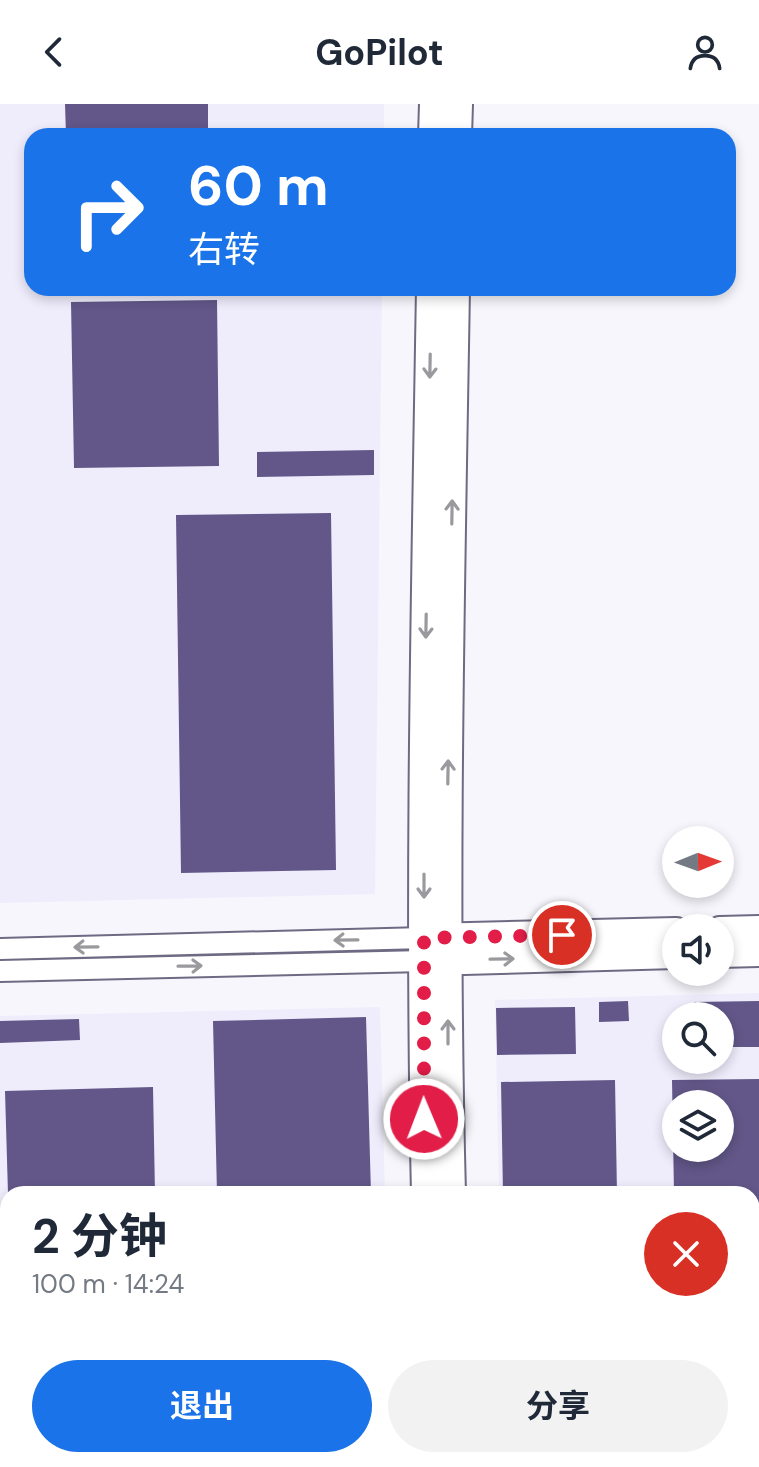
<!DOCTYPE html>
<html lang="zh">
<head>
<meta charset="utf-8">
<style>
	body { margin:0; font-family:"DM Sans","Noto Sans SC",sans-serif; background:#f2f2f3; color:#1f2937; height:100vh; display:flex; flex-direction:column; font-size:30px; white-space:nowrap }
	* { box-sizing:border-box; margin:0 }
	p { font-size:26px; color:#747a83 }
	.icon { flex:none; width:44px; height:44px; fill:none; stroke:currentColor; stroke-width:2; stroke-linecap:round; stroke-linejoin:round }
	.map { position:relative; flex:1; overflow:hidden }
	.details { position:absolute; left:0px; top:1082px; width:760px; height:282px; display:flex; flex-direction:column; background:#fff; border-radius:24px 24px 0 0; box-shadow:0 4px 12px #0003 }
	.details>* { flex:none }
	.guide { position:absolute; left:24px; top:24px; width:712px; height:168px; border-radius:24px; box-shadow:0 4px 12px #0003; background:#1a73e8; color:#fff; overflow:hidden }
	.needle { width:52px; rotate:89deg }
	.tools { position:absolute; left:662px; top:722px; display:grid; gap:16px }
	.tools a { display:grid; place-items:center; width:72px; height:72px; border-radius:50%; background:#fff; box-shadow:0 4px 12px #0003; font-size:40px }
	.pin { position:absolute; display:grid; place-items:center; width:68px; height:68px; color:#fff; margin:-34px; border:4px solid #fff; border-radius:50%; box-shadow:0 2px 8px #0007 }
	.me { position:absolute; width:88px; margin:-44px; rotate:359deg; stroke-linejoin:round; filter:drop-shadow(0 0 6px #0008) }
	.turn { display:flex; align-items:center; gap:28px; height:168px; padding:0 32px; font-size:36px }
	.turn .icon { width:104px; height:104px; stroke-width:2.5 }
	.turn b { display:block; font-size:56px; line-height:68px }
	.round { display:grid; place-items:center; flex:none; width:84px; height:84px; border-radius:42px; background:#f2f2f3 }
	.head { display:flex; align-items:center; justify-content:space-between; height:136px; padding:0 32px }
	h1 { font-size:48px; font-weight:700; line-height:60px }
	.button { display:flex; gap:16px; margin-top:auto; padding:16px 32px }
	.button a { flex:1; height:92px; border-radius:48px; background:#1a73e8; color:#fff; font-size:32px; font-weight:700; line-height:92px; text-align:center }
	.button a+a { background:#f2f2f3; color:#1f2937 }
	header { display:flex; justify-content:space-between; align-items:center; height:104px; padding:0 32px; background:#fff; font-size:36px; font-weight:700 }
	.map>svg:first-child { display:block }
	.built { fill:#efedfc; fill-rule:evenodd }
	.building { fill:#625788; fill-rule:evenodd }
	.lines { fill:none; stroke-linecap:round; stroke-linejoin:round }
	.street-casing { stroke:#6e6a83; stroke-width:24 }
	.secondary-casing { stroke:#6e6a83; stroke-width:32 }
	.street { stroke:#fff; stroke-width:20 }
	.secondary { stroke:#fff; stroke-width:28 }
	.oneway { stroke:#9a999d }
	.route { stroke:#e11d48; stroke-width:14; stroke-dasharray:0 25.2 }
</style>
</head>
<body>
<header><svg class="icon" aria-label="back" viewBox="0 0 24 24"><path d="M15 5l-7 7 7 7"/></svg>GoPilot<svg class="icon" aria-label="person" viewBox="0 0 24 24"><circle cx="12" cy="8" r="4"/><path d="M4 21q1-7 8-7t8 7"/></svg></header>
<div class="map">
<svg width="759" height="1363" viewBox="0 0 759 1363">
	<rect width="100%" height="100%" fill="#f7f6fc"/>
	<g class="built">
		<polygon points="0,0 384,0 384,32 32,32 32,184 382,184 375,790 0,799"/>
		<path d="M759,889V1363H506L505,1356H752V1090H499L495,896ZM676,912H720V956H676ZM676,1000H720V1044H676Z"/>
		<polygon points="380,903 385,1090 8,1090 8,1356 391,1356 391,1363 0,1363 0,912"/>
	</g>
	<g class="building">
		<polygon points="65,0 208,0 208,32 66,32"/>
		<polygon points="217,196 219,362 74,364 71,198"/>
		<polygon points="374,346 374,371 257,373 257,348"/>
		<polygon points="331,409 336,766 181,769 176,411"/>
		<polygon points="628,897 629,917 599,918 599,898"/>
		<polygon points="759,897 759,943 720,943 720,912 694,912 694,898"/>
		<polygon points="575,903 576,950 497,951 496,904"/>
		<polygon points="366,913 371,1090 217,1090 213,917"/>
		<polygon points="79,915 80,936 0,939 0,917"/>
		<path d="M759,975V1147H752V1090H674L672,976ZM676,1000H720V1044H676Z"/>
		<polygon points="615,976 617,1090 503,1090 501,978"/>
		<polygon points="153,983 155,1090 8,1090 5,987"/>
		<polygon points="752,1162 759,1162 759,1363 743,1363 743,1356 752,1356"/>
		<rect x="15" y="1356" width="148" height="7"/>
		<rect x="224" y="1356" width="154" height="7"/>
		<rect x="596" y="1356" width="29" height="7"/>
	</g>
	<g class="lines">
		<g class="street-casing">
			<g id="street">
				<polyline points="0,845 424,834"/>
				<polyline points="0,867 424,857"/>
			</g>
		</g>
		<g class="secondary-casing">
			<g id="secondary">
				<polyline points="433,32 434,0"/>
				<polyline points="457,32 458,0"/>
				<polyline points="720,827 759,826"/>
				<polyline points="429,834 676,828"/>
				<polyline points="720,849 759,848"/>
				<polyline points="428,857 676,850"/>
				<path d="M426,1090C419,788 426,486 431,184"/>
				<path d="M451,1090C443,788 450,486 455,184"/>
				<polyline points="433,1356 433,1363"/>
				<polyline points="457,1356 457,1363"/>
			</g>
		</g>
		<use href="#street" class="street"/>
		<use href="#secondary" class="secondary"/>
	</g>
	<defs><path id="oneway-shaft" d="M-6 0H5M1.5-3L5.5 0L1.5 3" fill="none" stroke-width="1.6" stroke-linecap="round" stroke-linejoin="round" transform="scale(2)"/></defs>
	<g class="oneway">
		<use href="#oneway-shaft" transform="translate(430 262) rotate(91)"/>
		<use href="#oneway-shaft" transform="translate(452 408) rotate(-89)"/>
		<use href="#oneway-shaft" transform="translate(426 522) rotate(91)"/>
		<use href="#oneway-shaft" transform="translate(448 668) rotate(-89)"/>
		<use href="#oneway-shaft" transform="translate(424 782) rotate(90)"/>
		<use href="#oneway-shaft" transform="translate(346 836) rotate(179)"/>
		<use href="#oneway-shaft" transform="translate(86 843) rotate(179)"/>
		<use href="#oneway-shaft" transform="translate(502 855) rotate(-1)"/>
		<use href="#oneway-shaft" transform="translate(190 862) rotate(-1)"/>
		<use href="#oneway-shaft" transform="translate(448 928) rotate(-90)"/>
	</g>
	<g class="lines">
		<polyline class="route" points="424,1015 424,834 562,831"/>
	</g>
</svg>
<div class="tools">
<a><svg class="needle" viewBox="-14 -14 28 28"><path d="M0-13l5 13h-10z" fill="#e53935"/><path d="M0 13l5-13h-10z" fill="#747a83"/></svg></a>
<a><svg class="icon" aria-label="sound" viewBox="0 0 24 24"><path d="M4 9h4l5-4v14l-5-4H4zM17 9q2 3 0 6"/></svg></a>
<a><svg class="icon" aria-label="search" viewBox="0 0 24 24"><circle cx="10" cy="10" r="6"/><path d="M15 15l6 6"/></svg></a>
<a><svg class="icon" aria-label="layers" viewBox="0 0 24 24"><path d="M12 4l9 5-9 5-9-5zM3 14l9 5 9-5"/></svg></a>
</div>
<div class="pin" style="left:562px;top:831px;background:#d93025"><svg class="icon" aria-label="arrive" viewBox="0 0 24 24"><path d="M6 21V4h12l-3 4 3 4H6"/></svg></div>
<svg class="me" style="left:424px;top:1015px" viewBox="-20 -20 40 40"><circle r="17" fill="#e11d48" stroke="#fff" stroke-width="3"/><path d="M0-11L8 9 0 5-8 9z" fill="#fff"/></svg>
<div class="guide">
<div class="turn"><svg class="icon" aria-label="right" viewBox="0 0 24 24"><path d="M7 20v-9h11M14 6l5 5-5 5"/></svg><div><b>60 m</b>右转</div></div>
</div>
<section class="details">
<div class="head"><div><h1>2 分钟</h1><p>100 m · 14:24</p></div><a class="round" style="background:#d93025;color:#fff"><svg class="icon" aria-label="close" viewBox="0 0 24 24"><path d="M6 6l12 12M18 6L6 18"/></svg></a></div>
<div class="button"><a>退出</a><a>分享</a></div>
</section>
</div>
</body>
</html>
